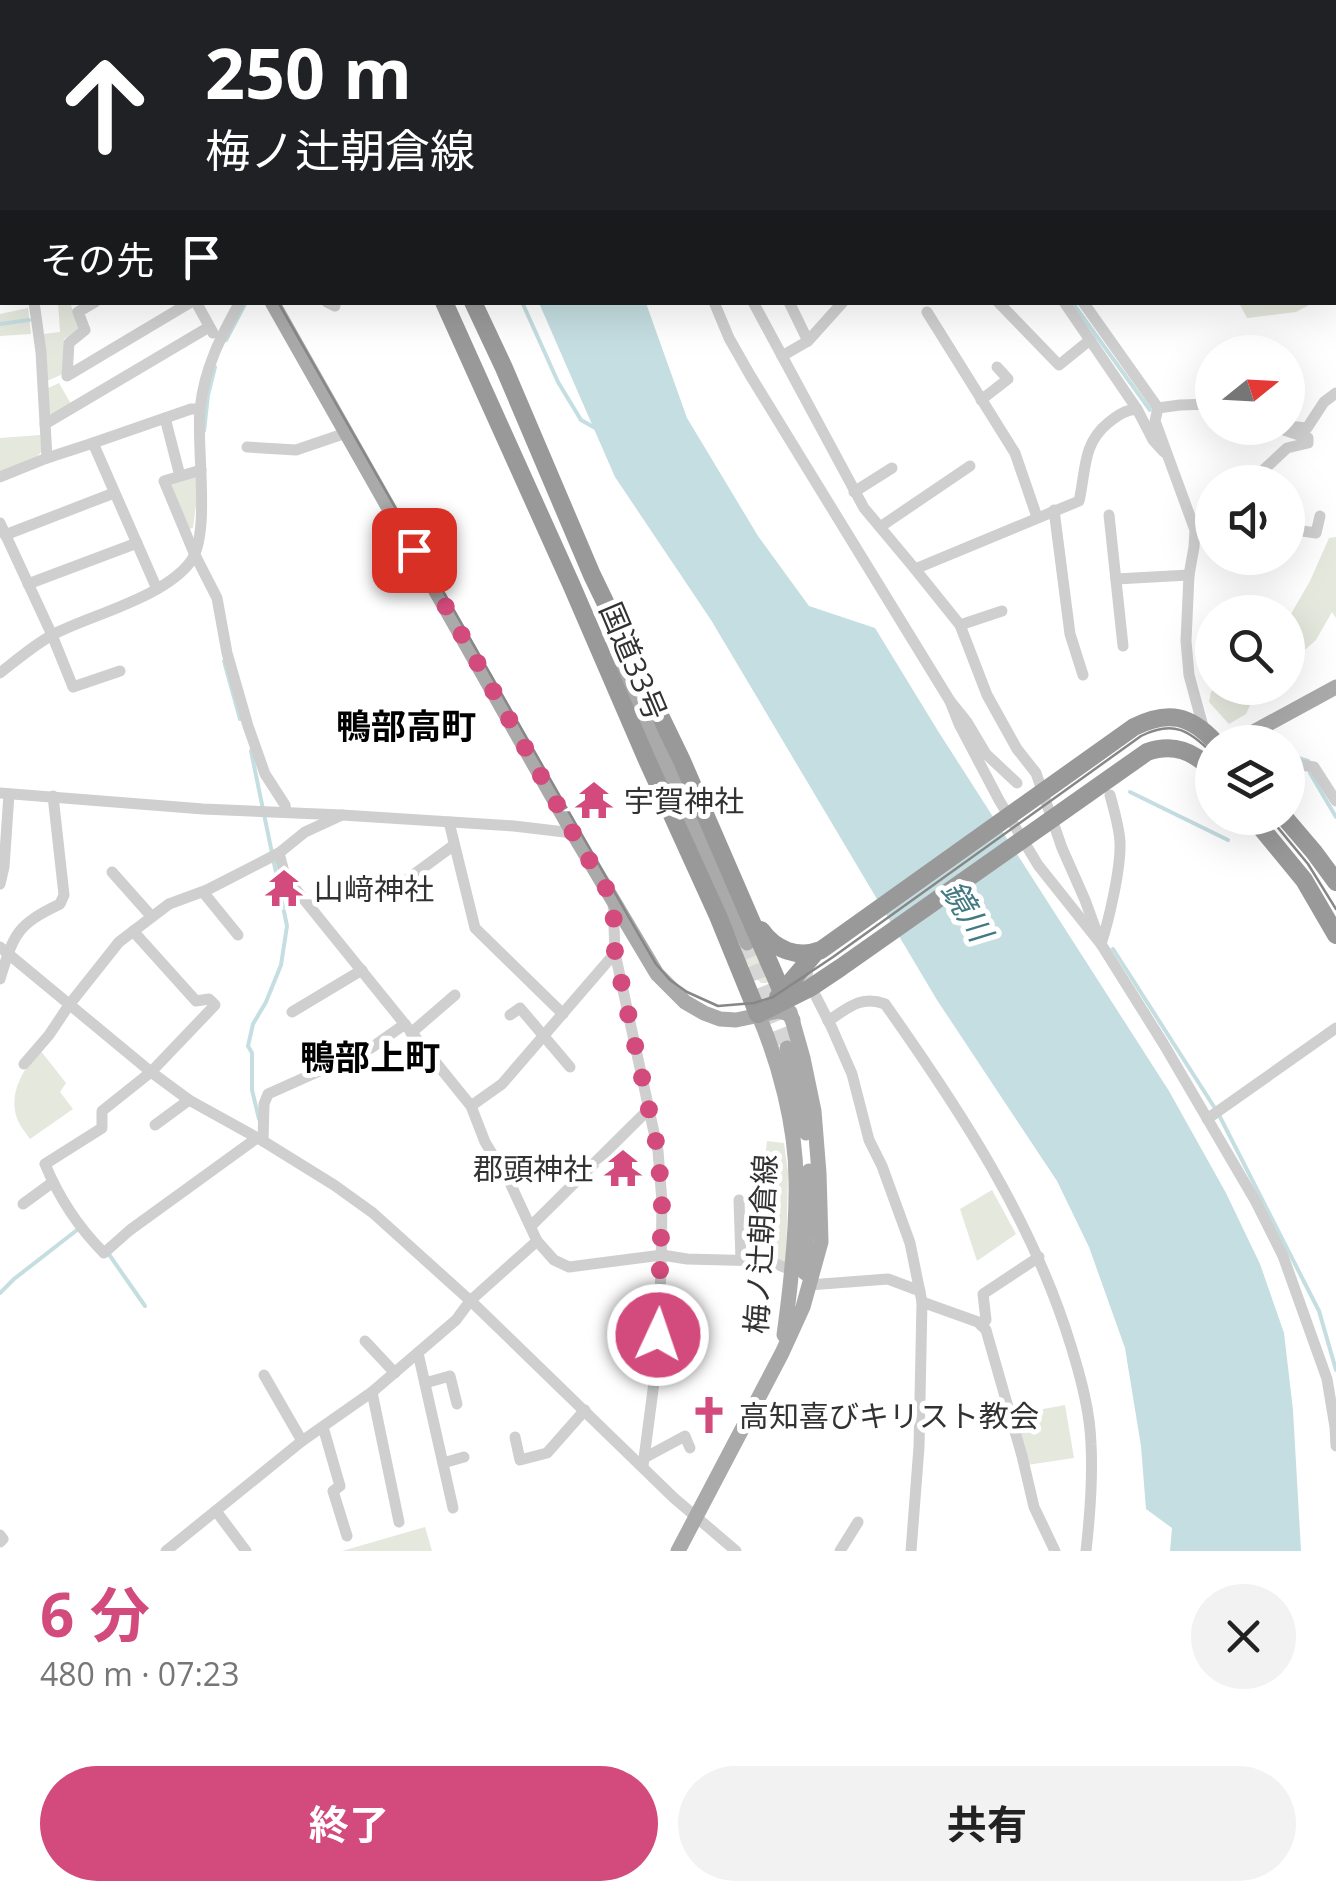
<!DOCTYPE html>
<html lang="ja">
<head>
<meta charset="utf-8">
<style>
	body { margin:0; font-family:"Open Sans","Noto Sans JP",sans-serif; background:#f2f2f2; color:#222; height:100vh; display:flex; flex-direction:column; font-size:38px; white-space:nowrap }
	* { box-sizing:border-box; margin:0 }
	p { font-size:32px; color:#767676 }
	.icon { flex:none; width:55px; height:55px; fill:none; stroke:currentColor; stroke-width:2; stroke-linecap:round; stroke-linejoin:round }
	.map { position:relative; height:1551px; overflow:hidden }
	.details { display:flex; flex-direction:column; background:#fff; flex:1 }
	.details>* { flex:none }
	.hud { position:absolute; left:0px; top:0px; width:1338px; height:305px; box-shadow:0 10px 40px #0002; background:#202124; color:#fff; overflow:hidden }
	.needle { width:65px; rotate:72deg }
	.fabs { position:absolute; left:1195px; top:335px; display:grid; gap:20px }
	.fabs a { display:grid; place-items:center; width:110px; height:110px; border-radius:50%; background:#fff; box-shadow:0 10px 40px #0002; font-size:50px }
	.pin { position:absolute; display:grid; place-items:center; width:85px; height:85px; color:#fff; margin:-42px; border-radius:20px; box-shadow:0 5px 15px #0006 }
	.me { position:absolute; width:110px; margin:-55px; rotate:3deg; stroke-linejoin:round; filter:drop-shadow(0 0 8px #0008) }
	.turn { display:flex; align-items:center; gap:35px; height:210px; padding:0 40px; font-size:45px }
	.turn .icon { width:130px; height:130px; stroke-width:2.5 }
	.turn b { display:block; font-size:70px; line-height:85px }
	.then { display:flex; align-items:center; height:95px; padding:0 40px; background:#0003; gap:20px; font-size:38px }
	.round { display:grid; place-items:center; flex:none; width:105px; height:105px; border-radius:52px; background:#f2f2f2 }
	.head { display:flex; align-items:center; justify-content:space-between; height:170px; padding:0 40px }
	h1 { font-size:60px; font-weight:700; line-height:75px; color:#d34b7c }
	.cta { display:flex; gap:20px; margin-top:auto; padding:20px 40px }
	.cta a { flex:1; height:115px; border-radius:60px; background:#d34b7c; color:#fff; font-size:40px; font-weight:700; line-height:115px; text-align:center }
	.cta a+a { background:#f2f2f2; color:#222 }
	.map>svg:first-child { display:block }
	.green { fill:#e5e8dd }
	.water { fill:#c5dee1 }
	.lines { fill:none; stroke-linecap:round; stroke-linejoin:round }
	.stream { stroke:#c5dee1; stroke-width:4 }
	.major-tunnel { stroke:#d6d6d6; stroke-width:15; stroke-dasharray:15 8; stroke-linecap:butt }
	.minor { stroke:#cfcfcf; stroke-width:11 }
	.major { stroke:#aaa; stroke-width:15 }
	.highway { stroke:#999; stroke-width:18 }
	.tram { stroke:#878787; stroke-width:2.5 }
	.rail-casing { stroke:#878787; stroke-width:8 }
	.rail { stroke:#fff; stroke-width:4; stroke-dasharray:11; stroke-linecap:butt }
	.route { stroke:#d34b7c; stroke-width:18; stroke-dasharray:0 32.4 }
	.labels { text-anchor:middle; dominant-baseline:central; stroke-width:10; stroke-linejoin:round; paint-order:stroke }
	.street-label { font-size:30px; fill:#323232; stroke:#fff }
	.poi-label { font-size:30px; fill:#323232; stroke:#fff; text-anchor:start }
	.water-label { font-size:32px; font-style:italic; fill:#427a81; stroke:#fff }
	.quarter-label { font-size:35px; font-weight:bold; fill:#000; stroke:#fff }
</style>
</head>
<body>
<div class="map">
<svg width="1336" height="1551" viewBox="0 0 1336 1551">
	<rect width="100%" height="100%" fill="#fff"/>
	<g class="green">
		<polygon points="58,303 70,303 80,329 64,339 63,374 47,381 44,334 60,332"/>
		<polygon points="1239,303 1313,303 1296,312 1247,318"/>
		<polygon points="28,308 31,334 0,336 0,314"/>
		<polygon points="59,383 71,404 55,414 47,415 46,389"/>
		<polygon points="40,435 42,451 36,458 0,472 0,438"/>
		<polygon points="196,474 197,498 193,528 189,529 170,482"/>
		<polygon points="1336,537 1336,618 1332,612 1316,640 1288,665 1288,619 1310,581 1329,538"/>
		<polygon points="1215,688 1258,688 1246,714 1229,724 1209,702 1211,692"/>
		<polygon points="755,946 769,980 767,983 761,983 758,980 739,952"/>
		<path d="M40,1050L66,1083L60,1092L73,1109L30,1139C26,1133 19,1125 17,1118C8,1093 24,1068 40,1050Z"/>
		<polygon points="767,1141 784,1143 788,1172 786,1266 772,1260 774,1207 765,1157"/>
		<polygon points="992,1190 1016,1234 977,1261 960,1209"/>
		<polygon points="1065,1405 1074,1458 1027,1465 1016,1414"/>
		<polygon points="425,1527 432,1551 342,1551"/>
	</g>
	<polygon class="water" points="539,303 646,303 687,418 758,536 809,606 875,628 938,731 1169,1091 1226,1193 1260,1264 1284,1333 1293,1410 1301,1551 1170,1551 1172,1528 1146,1509 1141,1446 1125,1348 1089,1247 1057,1181 937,1000 711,620 615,477"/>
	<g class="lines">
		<g class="stream">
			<polyline points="374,0 375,2"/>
			<polyline points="857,0 859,2"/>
			<polyline points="405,2 406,0"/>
			<polyline points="0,70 2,78"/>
			<polyline points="522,302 558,382 581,420 597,429"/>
			<polyline points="1072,302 1150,410"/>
			<polyline points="0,324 29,320"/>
			<polyline points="226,340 246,302"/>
			<polyline points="204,431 208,395 215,367"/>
			<polyline points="224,661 240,719"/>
			<polyline points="251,751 287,926 281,965 266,1002 253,1024 248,1046 252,1053 252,1090 259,1119"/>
			<polyline points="1288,755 1308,761"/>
			<polyline points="1310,773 1336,817"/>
			<polyline points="1130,792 1228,840"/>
			<polyline points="1113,949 1218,1113 1319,1311 1336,1370"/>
			<polyline points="108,1253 145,1306"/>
			<polyline points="0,1293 14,1279 77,1230"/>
		</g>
		<polyline class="major-tunnel" points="747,943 787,1048"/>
		<g class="minor">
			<polyline points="18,0 19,2"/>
			<polyline points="659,0 659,2"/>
			<polyline points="844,0 846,2"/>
			<polyline points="871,0 872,2"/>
			<polyline points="220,2 225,0"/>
			<polyline points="708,2 708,0"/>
			<polyline points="1313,2 1317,0"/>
			<polyline points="1335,115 1336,112"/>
			<polyline points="0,168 2,176"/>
			<polyline points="0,221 2,221"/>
			<polyline points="95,302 78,312 85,330 69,343 67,376 191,302"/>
			<polyline points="196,302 213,333"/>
			<polyline points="327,302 335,306"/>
			<polyline points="714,302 729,338 750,375 950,701 967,722 986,754 1017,783"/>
			<path d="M753,302L864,508L915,569L1079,501C1086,472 1082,444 1108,423C1118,415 1125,410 1137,409"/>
			<polyline points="789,302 808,341"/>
			<polyline points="998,302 1059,365 1090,340"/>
			<polyline points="1064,302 1137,409 1153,440 1164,452"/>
			<polyline points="1083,302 1158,408 1155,421 1195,530 1194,547 1189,575 1186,641 1189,675 1204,730"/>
			<polyline points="927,312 1015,453 1037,517"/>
			<polyline points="782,356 808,341 843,302"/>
			<polyline points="981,400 1008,379 997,367"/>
			<polyline points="1158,408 1180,405 1212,404"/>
			<polyline points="165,418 180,476"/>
			<polyline points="45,424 209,327"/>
			<polyline points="1288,426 1307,428 1324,402 1336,393"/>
			<polyline points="93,443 191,409 200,409"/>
			<polyline points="247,447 296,450 346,433"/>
			<polyline points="47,458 93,443 157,589"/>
			<polyline points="201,470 164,481 194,553 217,598 227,653 248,726 265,774 285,805 286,812"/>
			<polyline points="0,477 47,458 41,352 34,302"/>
			<polyline points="1259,482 1257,476 1287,448 1308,443 1308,438 1278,428"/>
			<polyline points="854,492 892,468"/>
			<polyline points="1054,510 1070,634 1083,675"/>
			<polyline points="1109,515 1123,646"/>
			<polyline points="0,523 52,635 73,687 120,671"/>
			<polyline points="880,527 970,466"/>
			<polyline points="1288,529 1316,533 1320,516"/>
			<polyline points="5,535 114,493"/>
			<polyline points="915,569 960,625 1002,611"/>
			<polyline points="1116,579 1189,575"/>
			<polyline points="28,584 137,543"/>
			<path d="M960,625L987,695L1017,749L1036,773L1062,848L1085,900L1101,944C1109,920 1121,868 1120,842C1119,826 1114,810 1110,795"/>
			<path d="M0,673C18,659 36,643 56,633C95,614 166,596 191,561C211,533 196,446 200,409C204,369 221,336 240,302"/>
			<polyline points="950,701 959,724 999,800 1038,865 1101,944 1163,1043 1256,1202 1283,1256 1327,1379 1335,1427 1336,1446"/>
			<polyline points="1288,763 1314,767 1336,801"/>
			<polyline points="0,793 203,809 342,815 514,826 573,833"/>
			<polyline points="449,822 475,928 563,1014"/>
			<polyline points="112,872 152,917"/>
			<polyline points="409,878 454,845"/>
			<polyline points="0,884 4,867 9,794"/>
			<polyline points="203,892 238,935"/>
			<polyline points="613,899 615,953 658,1151 662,1202 661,1271 656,1367 643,1466"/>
			<path d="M133,931L196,1001L209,999L215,1005L151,1072L102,1111V1128L45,1164C59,1198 78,1227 104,1253L130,1230L257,1138"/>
			<polyline points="0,947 151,1072 189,1100 263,1141 334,1185 373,1213 475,1305 674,1498 736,1551"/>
			<polyline points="808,963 807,979 831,1026 852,1074 869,1140 882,1166 910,1243 922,1302 919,1447 911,1551"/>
			<path d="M0,979C14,934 16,925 60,904L64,895L53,796"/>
			<polyline points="292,1012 362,970"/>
			<polyline points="510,1015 520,1008 570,1067"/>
			<path d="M828,1021C848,1008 861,995 885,1004C960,1110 1033,1221 1071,1346C1081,1378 1090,1411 1091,1444C1093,1480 1090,1515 1086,1551"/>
			<polyline points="411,1033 455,995"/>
			<polyline points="24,1064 49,1035 69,1005 119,942 169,904 207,890 279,853"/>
			<polyline points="471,1106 502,1084 615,953"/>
			<polyline points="1207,1119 1336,1028"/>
			<polyline points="155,1125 189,1100"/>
			<polyline points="263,1141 264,1104 268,1094 371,1048 405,1024"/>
			<polyline points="739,1200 741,1260"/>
			<polyline points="23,1204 53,1182"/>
			<polyline points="531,1226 649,1109"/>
			<polyline points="537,1241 554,1260 569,1267 662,1255 687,1259 769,1261 791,1270"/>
			<polyline points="809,1285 888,1279 920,1291"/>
			<polyline points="922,1302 978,1322 986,1330 1022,1456 1034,1507 1055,1551"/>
			<polyline points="981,1325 986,1320 983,1294 1039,1257"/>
			<polyline points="365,1341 395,1373"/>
			<polyline points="418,1353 453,1508"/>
			<polyline points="264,1375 302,1441"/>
			<polyline points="425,1383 450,1376 457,1404"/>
			<polyline points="372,1392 399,1522"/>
			<polyline points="323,1427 340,1486 333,1491 347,1536"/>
			<polyline points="515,1437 520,1460 547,1453 585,1410"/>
			<polyline points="646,1457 685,1436 690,1448"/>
			<polyline points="443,1463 464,1457"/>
			<polyline points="216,1511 246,1551"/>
			<polyline points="0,1535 3,1539 0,1542"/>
			<polyline points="166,1551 302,1441 372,1392 456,1320 470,1301 537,1241 510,1183 485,1142 471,1106 285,876 279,853 305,832 342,815"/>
			<polyline points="840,1551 858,1522"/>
		</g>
		<g class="major">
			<polyline points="100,0 101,2"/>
			<polyline points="446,0 447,2"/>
			<polyline points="272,302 573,833 657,974 685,1002 704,1013 720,1019 736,1020 779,1011 788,1014 793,1020"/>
			<polyline points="613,663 657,745 747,943"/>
			<polyline points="1235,742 1336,687"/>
			<path d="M758,1014C779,1062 796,1127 796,1180C797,1231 791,1284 784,1335"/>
			<polyline points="787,1048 806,1133"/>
			<polyline points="805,1273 809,1171"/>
			<polyline points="678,1551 782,1353 803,1307 821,1242 819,1173 814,1111 803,1058 790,1012"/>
		</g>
		<g class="highway">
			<polyline points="310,0 311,2"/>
			<polyline points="332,0 333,2"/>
			<polyline points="444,302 571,584 647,760 718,916 758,1014"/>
			<polyline points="473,302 504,368 592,575 682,761 785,999"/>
			<polyline points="1253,818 1304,880 1336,935"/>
			<polyline points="1285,818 1314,852 1336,882"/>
			<path d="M761,930C775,950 798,959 821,950L1134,727C1168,710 1190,715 1215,742"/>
			<polyline points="778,997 815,953"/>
			<path d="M758,1014L810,988L840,968L1147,752C1174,743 1193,751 1212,770"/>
		</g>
		<g class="tram">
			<polyline points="106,0 107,2"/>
			<path d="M278,302L639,935L656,964L670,980L687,992L718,1006L754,1003L773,997L833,957L1141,736C1173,720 1189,730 1212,753"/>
			<polyline points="1270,818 1308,864 1336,909"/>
		</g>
		<g class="rail-casing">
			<g id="rail">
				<polyline points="998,0 1000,2"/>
				<polyline points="1335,191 1336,192"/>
			</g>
		</g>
		<use href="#rail" class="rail"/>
	</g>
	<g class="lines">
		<polyline class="route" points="414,550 573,833 613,900 615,953 658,1151 662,1202 658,1335"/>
	</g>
	<defs>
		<g id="temple-bare" transform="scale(3)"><path d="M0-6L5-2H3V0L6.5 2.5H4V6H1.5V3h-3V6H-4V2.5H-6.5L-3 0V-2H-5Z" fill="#d34b7c" stroke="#fff" stroke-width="2.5" paint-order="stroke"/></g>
		<g id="church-bare" transform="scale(3)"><path d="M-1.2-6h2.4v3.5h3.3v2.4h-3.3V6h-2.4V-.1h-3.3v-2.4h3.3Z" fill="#d34b7c" stroke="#fff" stroke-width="2.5" paint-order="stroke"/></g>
	</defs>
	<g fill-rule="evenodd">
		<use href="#temple-bare" x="594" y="800"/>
		<use href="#temple-bare" x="284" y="888"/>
		<use href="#temple-bare" x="623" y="1168"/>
		<use href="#church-bare" x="709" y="1415"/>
	</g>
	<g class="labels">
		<g class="street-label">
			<text transform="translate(634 661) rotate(67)">国道33号</text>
			<text transform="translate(760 1244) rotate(-87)">梅ノ辻朝倉線</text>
		</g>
		<g class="poi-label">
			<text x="624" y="800">宇賀神社</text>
			<text x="314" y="888">山﨑神社</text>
			<text x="593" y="1168" text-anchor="end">郡頭神社</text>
			<text x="739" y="1415">高知喜びキリスト教会</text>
		</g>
		<g class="water-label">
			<text transform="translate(968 910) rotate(59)">鏡川</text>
		</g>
		<g class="quarter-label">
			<text x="406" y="725">鴨部高町</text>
			<text x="370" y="1056">鴨部上町</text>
		</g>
	</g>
</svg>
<div class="fabs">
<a><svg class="needle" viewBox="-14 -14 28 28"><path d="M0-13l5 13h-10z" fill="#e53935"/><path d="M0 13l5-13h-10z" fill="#767676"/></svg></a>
<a><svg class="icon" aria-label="sound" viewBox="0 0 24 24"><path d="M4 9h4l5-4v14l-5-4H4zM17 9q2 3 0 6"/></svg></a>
<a><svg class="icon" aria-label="search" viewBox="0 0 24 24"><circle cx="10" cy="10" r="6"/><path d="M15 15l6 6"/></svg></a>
<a><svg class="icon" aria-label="layers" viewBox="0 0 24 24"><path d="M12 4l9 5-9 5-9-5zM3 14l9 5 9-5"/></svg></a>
</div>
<div class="pin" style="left:414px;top:550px;background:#d93025"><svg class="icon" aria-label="arrive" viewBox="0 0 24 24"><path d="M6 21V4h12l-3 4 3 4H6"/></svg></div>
<svg class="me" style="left:658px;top:1335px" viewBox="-20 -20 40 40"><circle r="17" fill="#d34b7c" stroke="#fff" stroke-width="3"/><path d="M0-11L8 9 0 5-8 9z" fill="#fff"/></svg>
<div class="hud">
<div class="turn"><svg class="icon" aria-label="ahead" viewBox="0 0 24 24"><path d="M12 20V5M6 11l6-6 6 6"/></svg><div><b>250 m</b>梅ノ辻朝倉線</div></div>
<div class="then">その先<svg class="icon" aria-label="arrive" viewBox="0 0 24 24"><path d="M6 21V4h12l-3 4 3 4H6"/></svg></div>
</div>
</div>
<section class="details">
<div class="head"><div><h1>6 分</h1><p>480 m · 07:23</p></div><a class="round"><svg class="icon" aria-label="close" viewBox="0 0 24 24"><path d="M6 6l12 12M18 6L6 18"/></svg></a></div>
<div class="cta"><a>終了</a><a>共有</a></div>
</section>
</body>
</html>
